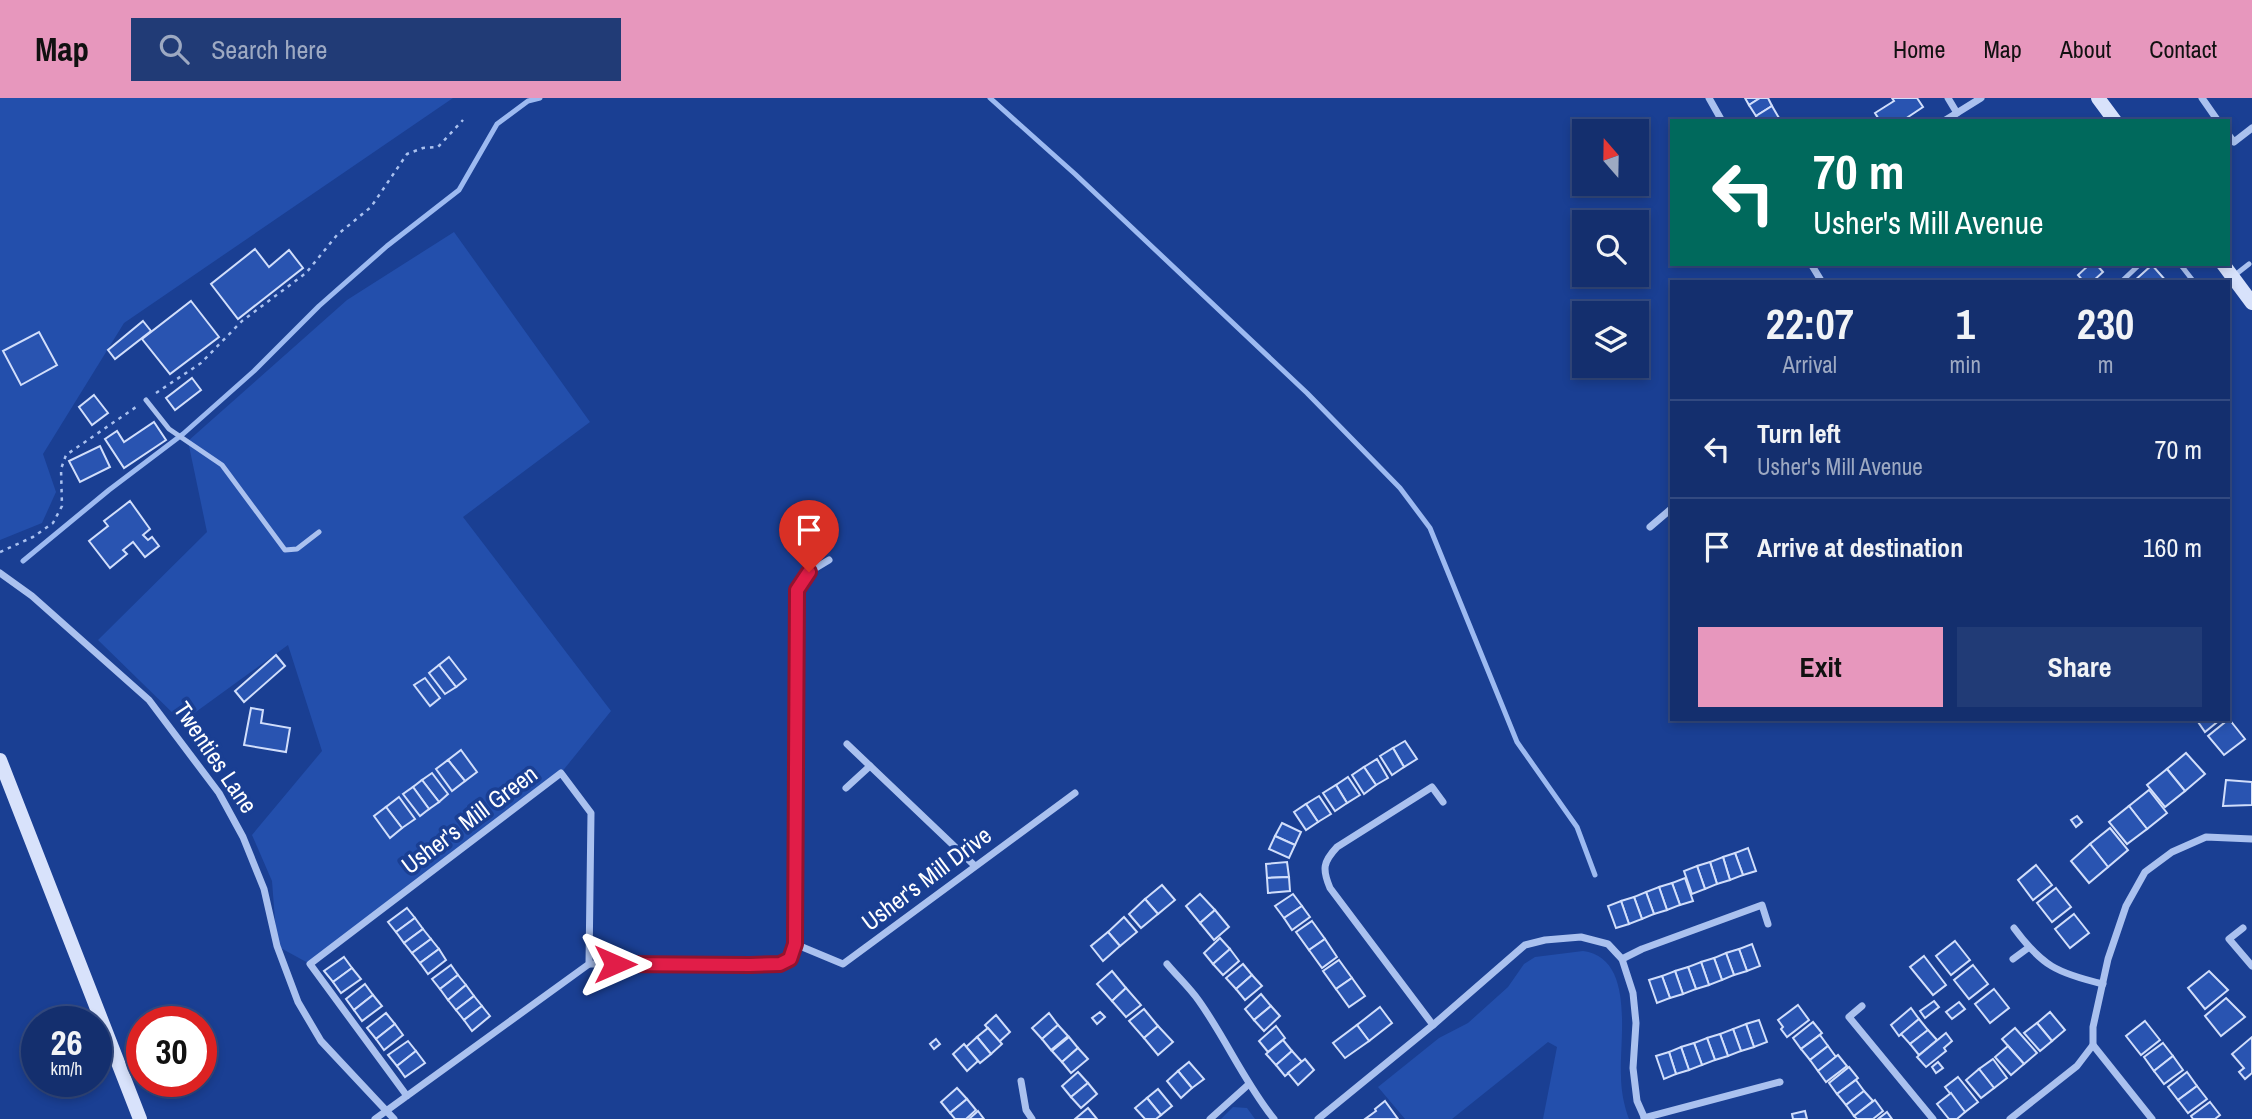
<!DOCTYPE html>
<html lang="en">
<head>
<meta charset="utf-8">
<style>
	body { margin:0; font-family:"Archivo Narrow",sans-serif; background:#213b76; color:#f1f3f6; height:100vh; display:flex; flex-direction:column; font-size:26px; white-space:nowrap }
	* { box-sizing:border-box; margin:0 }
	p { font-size:23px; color:#9da9c2 }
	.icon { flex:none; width:38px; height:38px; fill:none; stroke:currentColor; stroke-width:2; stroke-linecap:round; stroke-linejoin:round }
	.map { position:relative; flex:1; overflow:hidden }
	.sheet { position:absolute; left:1670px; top:182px; width:560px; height:441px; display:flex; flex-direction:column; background:#142f6e; border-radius:0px; box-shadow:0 4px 10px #0003,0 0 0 2px #334a81 }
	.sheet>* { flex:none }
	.banner { position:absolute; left:1670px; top:21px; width:560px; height:147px; border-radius:0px; box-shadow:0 4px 10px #0003,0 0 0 2px #334a81; background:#00695c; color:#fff; overflow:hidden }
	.needle { width:46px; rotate:340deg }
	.controls { position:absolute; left:1572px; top:21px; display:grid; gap:14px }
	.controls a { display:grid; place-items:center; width:77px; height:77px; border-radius:0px; background:#142f6e; box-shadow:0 4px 10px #0003,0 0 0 2px #334a81; font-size:35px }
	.speed { position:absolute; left:21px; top:908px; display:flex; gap:14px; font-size:35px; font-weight:700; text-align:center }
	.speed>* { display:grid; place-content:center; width:91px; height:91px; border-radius:50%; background:#142f6e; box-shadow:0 4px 10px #0003,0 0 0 2px #334a81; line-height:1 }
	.speed small { font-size:18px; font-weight:400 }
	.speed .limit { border:10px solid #d22; background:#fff; color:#111 }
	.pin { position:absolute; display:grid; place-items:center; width:60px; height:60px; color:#fff; margin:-72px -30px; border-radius:50% 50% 50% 0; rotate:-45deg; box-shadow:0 0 7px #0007 }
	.pin .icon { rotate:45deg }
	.me { position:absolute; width:77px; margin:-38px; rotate:90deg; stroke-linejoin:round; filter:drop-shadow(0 0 5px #0008) }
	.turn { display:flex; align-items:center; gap:24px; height:147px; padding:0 28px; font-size:32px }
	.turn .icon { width:91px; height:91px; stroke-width:2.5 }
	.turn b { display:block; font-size:49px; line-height:60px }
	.eta { display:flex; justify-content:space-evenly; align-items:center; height:119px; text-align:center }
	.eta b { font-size:42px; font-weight:800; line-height:49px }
	.cta { display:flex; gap:14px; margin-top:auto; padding:14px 28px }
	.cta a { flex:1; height:80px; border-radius:0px; background:#e797bd; color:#111; font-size:28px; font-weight:800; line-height:80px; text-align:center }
	.cta a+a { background:#213b76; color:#f1f3f6 }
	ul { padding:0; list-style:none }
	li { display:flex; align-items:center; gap:21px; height:98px; padding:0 28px; border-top:2px solid #334a81 }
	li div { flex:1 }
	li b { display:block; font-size:26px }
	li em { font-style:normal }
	header { display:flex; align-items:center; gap:42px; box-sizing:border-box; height:98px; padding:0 35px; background:#e797bd; color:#111 }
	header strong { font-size:33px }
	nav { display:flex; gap:38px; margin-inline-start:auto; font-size:24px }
	.search { width:490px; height:63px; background:#213b76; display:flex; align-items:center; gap:18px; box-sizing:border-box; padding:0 24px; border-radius:0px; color:#9da9c2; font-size:26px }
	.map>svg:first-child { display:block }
	.green { fill:#234fac }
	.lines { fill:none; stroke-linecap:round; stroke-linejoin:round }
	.stream { stroke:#9dbaf1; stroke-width:5 }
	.building { fill:#2954b1; stroke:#d1defb; stroke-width:2 }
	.path { stroke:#aac1ef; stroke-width:2.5; stroke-dasharray:3.5 5; stroke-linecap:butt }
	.lane { stroke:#aac1ef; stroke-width:5 }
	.street { stroke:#aac1ef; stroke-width:7 }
	.secondary { stroke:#d8e2fb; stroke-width:14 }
	.route-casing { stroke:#92132f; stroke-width:18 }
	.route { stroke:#e11d48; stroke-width:12 }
	.labels { text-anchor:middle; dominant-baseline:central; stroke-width:7; stroke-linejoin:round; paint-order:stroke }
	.street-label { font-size:24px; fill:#fff; stroke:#1a3f93 }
</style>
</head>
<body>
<header>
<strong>Map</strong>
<div class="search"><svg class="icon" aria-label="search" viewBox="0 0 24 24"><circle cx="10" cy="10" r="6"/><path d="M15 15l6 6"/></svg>Search here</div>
<nav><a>Home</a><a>Map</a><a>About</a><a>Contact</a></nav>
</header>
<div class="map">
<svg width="2252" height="1021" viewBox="0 0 2252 1021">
	<rect width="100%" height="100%" fill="#1a3f93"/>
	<g class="green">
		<polygon points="0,0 453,0 124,225 43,356 56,394 42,425 0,442"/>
		<polygon points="454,134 590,324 463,419 611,613 561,675 310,866 277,848 272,783 252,737 322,653 288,547 182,624 98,542 207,434 188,343 347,202"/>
		<path d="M1583,853C1636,860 1619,942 1621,978C1621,992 1624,1008 1629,1021H1543L1557,949L1548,944L1452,1021H1405L1378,989L1439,940L1468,925L1508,889L1524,866L1535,859Z"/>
		<polygon points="1233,1009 1247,1010 1255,1021 1221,1021"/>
	</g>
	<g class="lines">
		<g class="stream">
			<polyline points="990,0 1075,76 1307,295 1400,390 1430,430 1517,644 1577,729 1595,777"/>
			<polyline points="23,463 109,392 183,336 254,273 319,208 387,148 459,92 497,26 528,3 540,0"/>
		</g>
	</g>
	<g class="building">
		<polygon points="1745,0 1760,0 1749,7"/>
		<polygon points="1760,0 1768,0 1772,8 1756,18 1749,7"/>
		<polygon points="1892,0 1917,0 1923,9 1902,23 1880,23 1875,15 1894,3"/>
		<polygon points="1772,8 1779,20 1775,23 1759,23 1756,18"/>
		<polygon points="255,151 269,169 289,152 303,170 238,221 211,186"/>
		<polygon points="2090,166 2096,166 2103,174 2092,184 2084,184 2078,177"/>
		<polygon points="2152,167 2167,184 2133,184"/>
		<polygon points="191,203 219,239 170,276 142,241"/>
		<polygon points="143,223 151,233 115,261 108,252"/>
		<polygon points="39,234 57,267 21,287 3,253"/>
		<polygon points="192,280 201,292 175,312 166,300"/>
		<polygon points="94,297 108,315 92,327 79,309"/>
		<polygon points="154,324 166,342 124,370 105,341 117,333 124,344"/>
		<polygon points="100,348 110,369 80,384 69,363"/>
		<polygon points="130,403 150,431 143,437 148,442 152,439 159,448 145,459 133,444 123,452 127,456 110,470 89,443 108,428 104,423"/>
		<polygon points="276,557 285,568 244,604 235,593"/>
		<polygon points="449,559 466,581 456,589 439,567"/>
		<polygon points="439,567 456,589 445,596 429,575"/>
		<polygon points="425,580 440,600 430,608 414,587"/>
		<polygon points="251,610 263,612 261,625 290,630 286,654 244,647"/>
		<polygon points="2196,621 2221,621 2205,634"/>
		<polygon points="2229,621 2245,641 2224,657 2208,638"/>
		<polygon points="1405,643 1417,661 1404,669 1393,650"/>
		<polygon points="1393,650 1404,669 1392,677 1380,658"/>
		<polygon points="461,652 477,674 465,683 448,662"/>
		<polygon points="2186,655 2205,676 2185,693 2167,671"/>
		<polygon points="1377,661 1388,680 1376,687 1364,669"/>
		<polygon points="448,662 465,683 452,693 436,671"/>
		<polygon points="1364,669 1376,687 1364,696 1352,677"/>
		<polygon points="2167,671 2185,693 2165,709 2147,687"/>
		<polygon points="432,675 448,696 439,704 422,682"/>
		<polygon points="1348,679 1360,697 1347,705 1336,687"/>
		<polygon points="422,682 439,704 429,711 413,689"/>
		<polygon points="2226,682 2252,684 2252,707 2223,708"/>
		<polygon points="1336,687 1347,705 1335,713 1323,695"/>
		<polygon points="413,689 429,711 420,718 403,696"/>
		<polygon points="2149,692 2167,715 2147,731 2129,708"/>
		<polygon points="1319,698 1331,716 1318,724 1306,706"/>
		<polygon points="399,699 415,721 402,730 386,709"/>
		<polygon points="1306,706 1318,724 1306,732 1294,714"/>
		<polygon points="2129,708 2147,731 2127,746 2109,724"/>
		<polygon points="386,709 402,730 390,740 374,718"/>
		<polygon points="2077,718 2082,724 2076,729 2071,722"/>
		<polygon points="1282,725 1301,734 1295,747 1275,738"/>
		<polygon points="2110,730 2128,752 2108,769 2090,746"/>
		<polygon points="1275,738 1295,747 1289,760 1269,751"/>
		<polygon points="2090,746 2108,769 2089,785 2071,763"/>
		<polygon points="1748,750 1756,773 1743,777 1735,755"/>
		<polygon points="1735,755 1743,777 1730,782 1723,759"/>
		<polygon points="1723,759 1730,782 1717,786 1710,764"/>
		<polygon points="1287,764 1289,779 1267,780 1266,766"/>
		<polygon points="1710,764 1717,786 1705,791 1697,768"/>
		<polygon points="2036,767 2052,787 2033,802 2018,782"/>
		<polygon points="1697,768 1705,791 1692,796 1684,773"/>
		<polygon points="1289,779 1290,793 1268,795 1267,780"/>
		<polygon points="1685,780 1693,803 1680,807 1672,785"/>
		<polygon points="1672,785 1680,807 1667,812 1659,789"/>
		<polygon points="1162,787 1175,802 1158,816 1145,801"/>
		<polygon points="1659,789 1667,812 1654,816 1646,794"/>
		<polygon points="2056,790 2071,809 2052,824 2037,805"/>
		<polygon points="1646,794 1654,816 1642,821 1634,799"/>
		<polygon points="1200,796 1215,812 1200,825 1186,808"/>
		<polygon points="1293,796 1302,808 1284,820 1275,808"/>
		<polygon points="1634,799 1642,821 1629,826 1621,803"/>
		<polygon points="1145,801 1158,816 1141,830 1129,816"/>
		<polygon points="1621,803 1629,826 1616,830 1608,808"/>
		<polygon points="1302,808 1310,819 1292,832 1284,820"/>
		<polygon points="407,810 415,820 396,834 388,824"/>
		<polygon points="1215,812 1229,829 1214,842 1200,825"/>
		<polygon points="2074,816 2089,835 2070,850 2055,831"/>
		<polygon points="1124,819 1137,834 1120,848 1108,834"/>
		<polygon points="415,820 423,831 404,845 396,834"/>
		<polygon points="1312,823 1325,841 1309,852 1296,834"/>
		<polygon points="423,831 431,841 412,855 404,845"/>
		<polygon points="1108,834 1120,848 1103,863 1091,848"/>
		<polygon points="1220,840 1230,851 1213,866 1204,855"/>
		<polygon points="431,841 439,851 420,865 412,855"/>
		<polygon points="1325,841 1337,859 1322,870 1309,852"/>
		<polygon points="1955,843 1970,862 1951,877 1936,858"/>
		<polygon points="1752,846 1760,868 1747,873 1739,851"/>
		<polygon points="439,851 446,862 428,876 420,865"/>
		<polygon points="1230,851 1239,863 1223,877 1213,866"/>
		<polygon points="1739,851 1747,873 1734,877 1726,855"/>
		<polygon points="1726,855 1734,877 1722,882 1714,860"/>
		<polygon points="1924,858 1946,887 1933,897 1910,869"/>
		<polygon points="344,859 352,870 333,884 324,873"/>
		<polygon points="1714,860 1722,882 1709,887 1701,864"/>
		<polygon points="1339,862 1352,880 1336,891 1323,873"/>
		<polygon points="1701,864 1709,887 1696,891 1688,869"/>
		<polygon points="1243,866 1252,877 1236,891 1226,880"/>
		<polygon points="451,867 458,877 440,891 432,881"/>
		<polygon points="1973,867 1988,886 1969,901 1954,882"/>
		<polygon points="1688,869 1696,891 1683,896 1675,873"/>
		<polygon points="352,870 361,881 341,895 333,884"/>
		<polygon points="1112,873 1126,890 1112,903 1097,886"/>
		<polygon points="1675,873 1683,896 1670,900 1662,878"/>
		<polygon points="2209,873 2228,892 2205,911 2188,890"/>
		<polygon points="458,877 466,887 448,902 440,891"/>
		<polygon points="1252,877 1262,888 1245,902 1236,891"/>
		<polygon points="1662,878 1670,900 1657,905 1649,882"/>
		<polygon points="1352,880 1365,898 1349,909 1336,891"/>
		<polygon points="365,886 373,897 354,912 346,901"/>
		<polygon points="466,887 474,898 456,912 448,902"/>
		<polygon points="1126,890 1141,907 1126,919 1112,903"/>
		<polygon points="1994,891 2009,910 1990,925 1975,906"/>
		<polygon points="1261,896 1271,908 1254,922 1245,911"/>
		<polygon points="373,897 382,908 362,923 354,912"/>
		<polygon points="474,898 482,908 464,922 456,912"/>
		<polygon points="2226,900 2245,919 2221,938 2205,918"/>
		<polygon points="1934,903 1939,909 1925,920 1920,913"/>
		<polygon points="1959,904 1965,911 1952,921 1946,914"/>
		<polygon points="1798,907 1809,922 1787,939 1781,931 1783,929 1778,922"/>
		<polygon points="482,908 490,918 472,933 464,922"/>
		<polygon points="1271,908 1280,918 1264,933 1254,922"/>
		<polygon points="1380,909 1392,925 1369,943 1357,927"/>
		<polygon points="1911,910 1919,921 1899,938 1891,927"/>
		<polygon points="1144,911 1158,928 1144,940 1129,923"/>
		<polygon points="1100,914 1105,919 1097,926 1092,920"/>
		<polygon points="2050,914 2065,932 2052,943 2037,925"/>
		<polygon points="386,915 395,926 376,941 367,930"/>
		<polygon points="1049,915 1058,927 1042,941 1032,930"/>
		<polygon points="996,917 1010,934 999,944 985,927"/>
		<polygon points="1919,921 1928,932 1910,946 1901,936"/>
		<polygon points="1759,922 1767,944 1754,949 1746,926"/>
		<polygon points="2145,923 2160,942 2141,957 2126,938"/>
		<polygon points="1813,924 1822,935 1801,951 1793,940"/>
		<polygon points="2037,925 2052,943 2040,953 2024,935"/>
		<polygon points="395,926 403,937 384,952 376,941"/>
		<polygon points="1746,926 1754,949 1741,953 1733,931"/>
		<polygon points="1058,927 1068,938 1051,952 1042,941"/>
		<polygon points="1357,927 1369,943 1345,960 1333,945"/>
		<polygon points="1158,928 1173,944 1158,957 1144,940"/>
		<polygon points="1276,928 1285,940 1268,954 1259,943"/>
		<polygon points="988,930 1002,946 991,956 977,939"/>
		<polygon points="2015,930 2037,955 2024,966 2002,941"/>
		<polygon points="1733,931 1741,953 1728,958 1720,936"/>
		<polygon points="1928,932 1937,942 1919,957 1910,946"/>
		<polygon points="1946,935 1952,943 1944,950 1946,953 1926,969 1917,959"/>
		<polygon points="1720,936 1728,958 1715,962 1707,940"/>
		<polygon points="1820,937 1828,948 1810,962 1801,951"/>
		<polygon points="977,939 991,956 980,965 966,949"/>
		<polygon points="1069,939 1078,950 1062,964 1052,953"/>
		<polygon points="2252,939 2252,975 2245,981 2239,974 2244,970 2232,956"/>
		<polygon points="1707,940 1715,962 1702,967 1694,945"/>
		<polygon points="936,941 940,946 934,951 930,946"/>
		<polygon points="1283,942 1292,953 1276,967 1266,956"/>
		<polygon points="408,943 416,953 397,968 388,957"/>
		<polygon points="1694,945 1702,967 1689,972 1681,949"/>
		<polygon points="2163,945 2173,958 2154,973 2144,959"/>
		<polygon points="964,946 978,963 967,973 953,956"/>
		<polygon points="1828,948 1836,959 1818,973 1810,962"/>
		<polygon points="2008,948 2024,966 2011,977 1995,959"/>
		<polygon points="1681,949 1689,972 1676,976 1669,954"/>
		<polygon points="1078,950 1088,961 1071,975 1062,964"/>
		<polygon points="416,953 425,965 405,979 397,968"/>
		<polygon points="1292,953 1302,964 1285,978 1276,967"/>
		<polygon points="1669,954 1676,976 1664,981 1656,958"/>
		<polygon points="1838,957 1847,968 1826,984 1818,973"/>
		<polygon points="2173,958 2183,972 2164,986 2154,973"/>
		<polygon points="1305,961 1314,972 1298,987 1288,975"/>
		<polygon points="1993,961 2007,980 1994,990 1979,971"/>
		<polygon points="1189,964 1204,981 1192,990 1178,973"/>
		<polygon points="1938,964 1943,970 1936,975 1932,969"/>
		<polygon points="1849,969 1858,980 1837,996 1829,985"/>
		<polygon points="1979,971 1994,990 1981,1000 1966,982"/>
		<polygon points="1178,973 1192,990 1181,1000 1167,983"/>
		<polygon points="1078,974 1088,985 1071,999 1062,988"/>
		<polygon points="2187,974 2197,988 2178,1002 2168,989"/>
		<polygon points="1958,979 1978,1004 1965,1014 1945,989"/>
		<polygon points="1856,982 1864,993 1846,1007 1837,996"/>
		<polygon points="1088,985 1097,996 1081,1010 1071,999"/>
		<polygon points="2197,988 2207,1001 2188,1015 2178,1002"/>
		<polygon points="957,990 967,1001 950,1015 941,1004"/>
		<polygon points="1158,991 1172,1008 1161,1017 1147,1000"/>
		<polygon points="1864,993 1873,1003 1854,1018 1846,1007"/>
		<polygon points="1951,995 1965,1014 1957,1021 1949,1021 1937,1006"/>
		<polygon points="1147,1000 1161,1017 1156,1021 1145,1021 1135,1010"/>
		<polygon points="967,1001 976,1012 966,1021 955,1021 950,1015"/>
		<polygon points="1875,1002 1883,1013 1873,1021 1857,1021 1854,1018"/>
		<polygon points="1385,1003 1398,1021 1365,1021 1376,1013 1375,1011"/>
		<polygon points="2210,1004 2220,1017 2215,1021 2193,1021 2191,1018"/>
		<polygon points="1088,1010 1097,1021 1075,1021"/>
		<polygon points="978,1013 984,1021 969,1021"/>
		<polygon points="1805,1013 1807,1021 1793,1021 1792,1016"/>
		<polygon points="1887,1014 1892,1021 1878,1021"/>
	</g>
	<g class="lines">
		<g class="path">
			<polyline points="156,295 201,265 242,223 306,175 337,137 371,109 407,56 423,50 438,49 463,22"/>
			<polyline points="0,454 33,439 53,425 62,408 61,371 66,357 136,309"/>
		</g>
		<g class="lane">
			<polyline points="2180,166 2194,184"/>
			<polyline points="2235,177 2249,166"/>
			<polyline points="2121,184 2140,166"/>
			<polyline points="146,302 169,331 222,367 285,452 297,451 319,434"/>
		</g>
		<g class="street">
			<polyline points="1709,0 1722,23"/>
			<polyline points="1948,0 1957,15"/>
			<polyline points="2202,0 2218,23"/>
			<polyline points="1944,23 1981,0"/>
			<polyline points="2228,36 2234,44 2252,30"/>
			<polyline points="1811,166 1822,184"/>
			<polyline points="1650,429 1671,411"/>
			<polyline points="0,475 32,498 149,602 219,695 243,739 264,791 277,848 298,904 321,943 394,1021"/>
			<polyline points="847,646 974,767"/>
			<polyline points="846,690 870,668"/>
			<path d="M2014,830C2042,868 2057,875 2103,886"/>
			<polyline points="2243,830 2229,841 2252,868"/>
			<polyline points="795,846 843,866 1075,695"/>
			<polyline points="1622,861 1642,851 1762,807 1768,826"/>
			<polyline points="2013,861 2028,850"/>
			<polyline points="589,866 750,867 780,866 790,861 795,846 797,492 809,474 829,462"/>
			<path d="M1167,866C1177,878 1190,890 1199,903C1226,941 1245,985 1274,1021"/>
			<polyline points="1862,908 1849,919 1933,1021"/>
			<path d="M1433,927L1330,790C1322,771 1323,764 1337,749L1432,689L1443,704"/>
			<polyline points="1021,983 1026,1012 1032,1021"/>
			<polyline points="1644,1020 1780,984"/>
			<polyline points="375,1021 589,866 591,715 561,675 310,866 407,998"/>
			<polyline points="1210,1021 1249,986"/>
			<polyline points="1318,1021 1433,927 1525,847 1545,842 1581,839 1608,846 1622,861 1633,895 1636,925 1633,970 1637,1003 1645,1021"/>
			<polyline points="2010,1021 2077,968 2093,947"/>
			<polyline points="2152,1021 2093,947 2093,929 2108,861 2126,808 2145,774 2172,754 2206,739 2252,741"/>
		</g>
		<g class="secondary">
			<polyline points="2098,0 2115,23"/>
			<polyline points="2223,166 2252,205"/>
			<polyline points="0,662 140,1021"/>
		</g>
	</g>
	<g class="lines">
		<g class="route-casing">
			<polyline id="route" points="615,866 750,867 780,866 790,861 795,846 797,492 809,474"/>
		</g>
		<use href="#route" class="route"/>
	</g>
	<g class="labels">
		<g class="street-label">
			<text transform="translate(216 659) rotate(56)">Twenties Lane</text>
			<text transform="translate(469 721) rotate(-37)">Usher's Mill Green</text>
			<text transform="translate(926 780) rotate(-37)">Usher's Mill Drive</text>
		</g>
	</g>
</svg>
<div class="controls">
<a><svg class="needle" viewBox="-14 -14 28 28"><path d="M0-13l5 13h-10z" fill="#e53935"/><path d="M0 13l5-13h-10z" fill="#9da9c2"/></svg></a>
<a><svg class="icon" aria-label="search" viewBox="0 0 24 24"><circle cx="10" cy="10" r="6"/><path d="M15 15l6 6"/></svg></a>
<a><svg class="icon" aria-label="layers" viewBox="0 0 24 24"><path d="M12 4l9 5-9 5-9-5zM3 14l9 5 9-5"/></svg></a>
</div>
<div class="speed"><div>26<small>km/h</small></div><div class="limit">30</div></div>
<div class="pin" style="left:809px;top:474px;background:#d93025"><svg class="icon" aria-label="arrive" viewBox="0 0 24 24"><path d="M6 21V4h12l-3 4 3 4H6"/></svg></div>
<svg class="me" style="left:615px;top:866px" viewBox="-20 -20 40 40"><path d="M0-17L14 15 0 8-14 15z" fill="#e11d48" stroke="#fff" stroke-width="4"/></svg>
<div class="banner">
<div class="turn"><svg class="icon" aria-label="left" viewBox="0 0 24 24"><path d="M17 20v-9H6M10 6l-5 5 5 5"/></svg><div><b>70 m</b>Usher's Mill Avenue</div></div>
</div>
<section class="sheet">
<div class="eta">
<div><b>22:07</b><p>Arrival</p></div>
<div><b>1</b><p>min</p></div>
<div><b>230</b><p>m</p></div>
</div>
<ul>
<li><svg class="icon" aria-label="left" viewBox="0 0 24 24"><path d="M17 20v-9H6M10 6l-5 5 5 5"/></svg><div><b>Turn left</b><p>Usher's Mill Avenue</p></div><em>70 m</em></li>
<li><svg class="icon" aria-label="arrive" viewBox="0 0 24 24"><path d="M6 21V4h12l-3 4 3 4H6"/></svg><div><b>Arrive at destination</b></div><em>160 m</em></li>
</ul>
<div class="cta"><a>Exit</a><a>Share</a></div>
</section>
</div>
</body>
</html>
